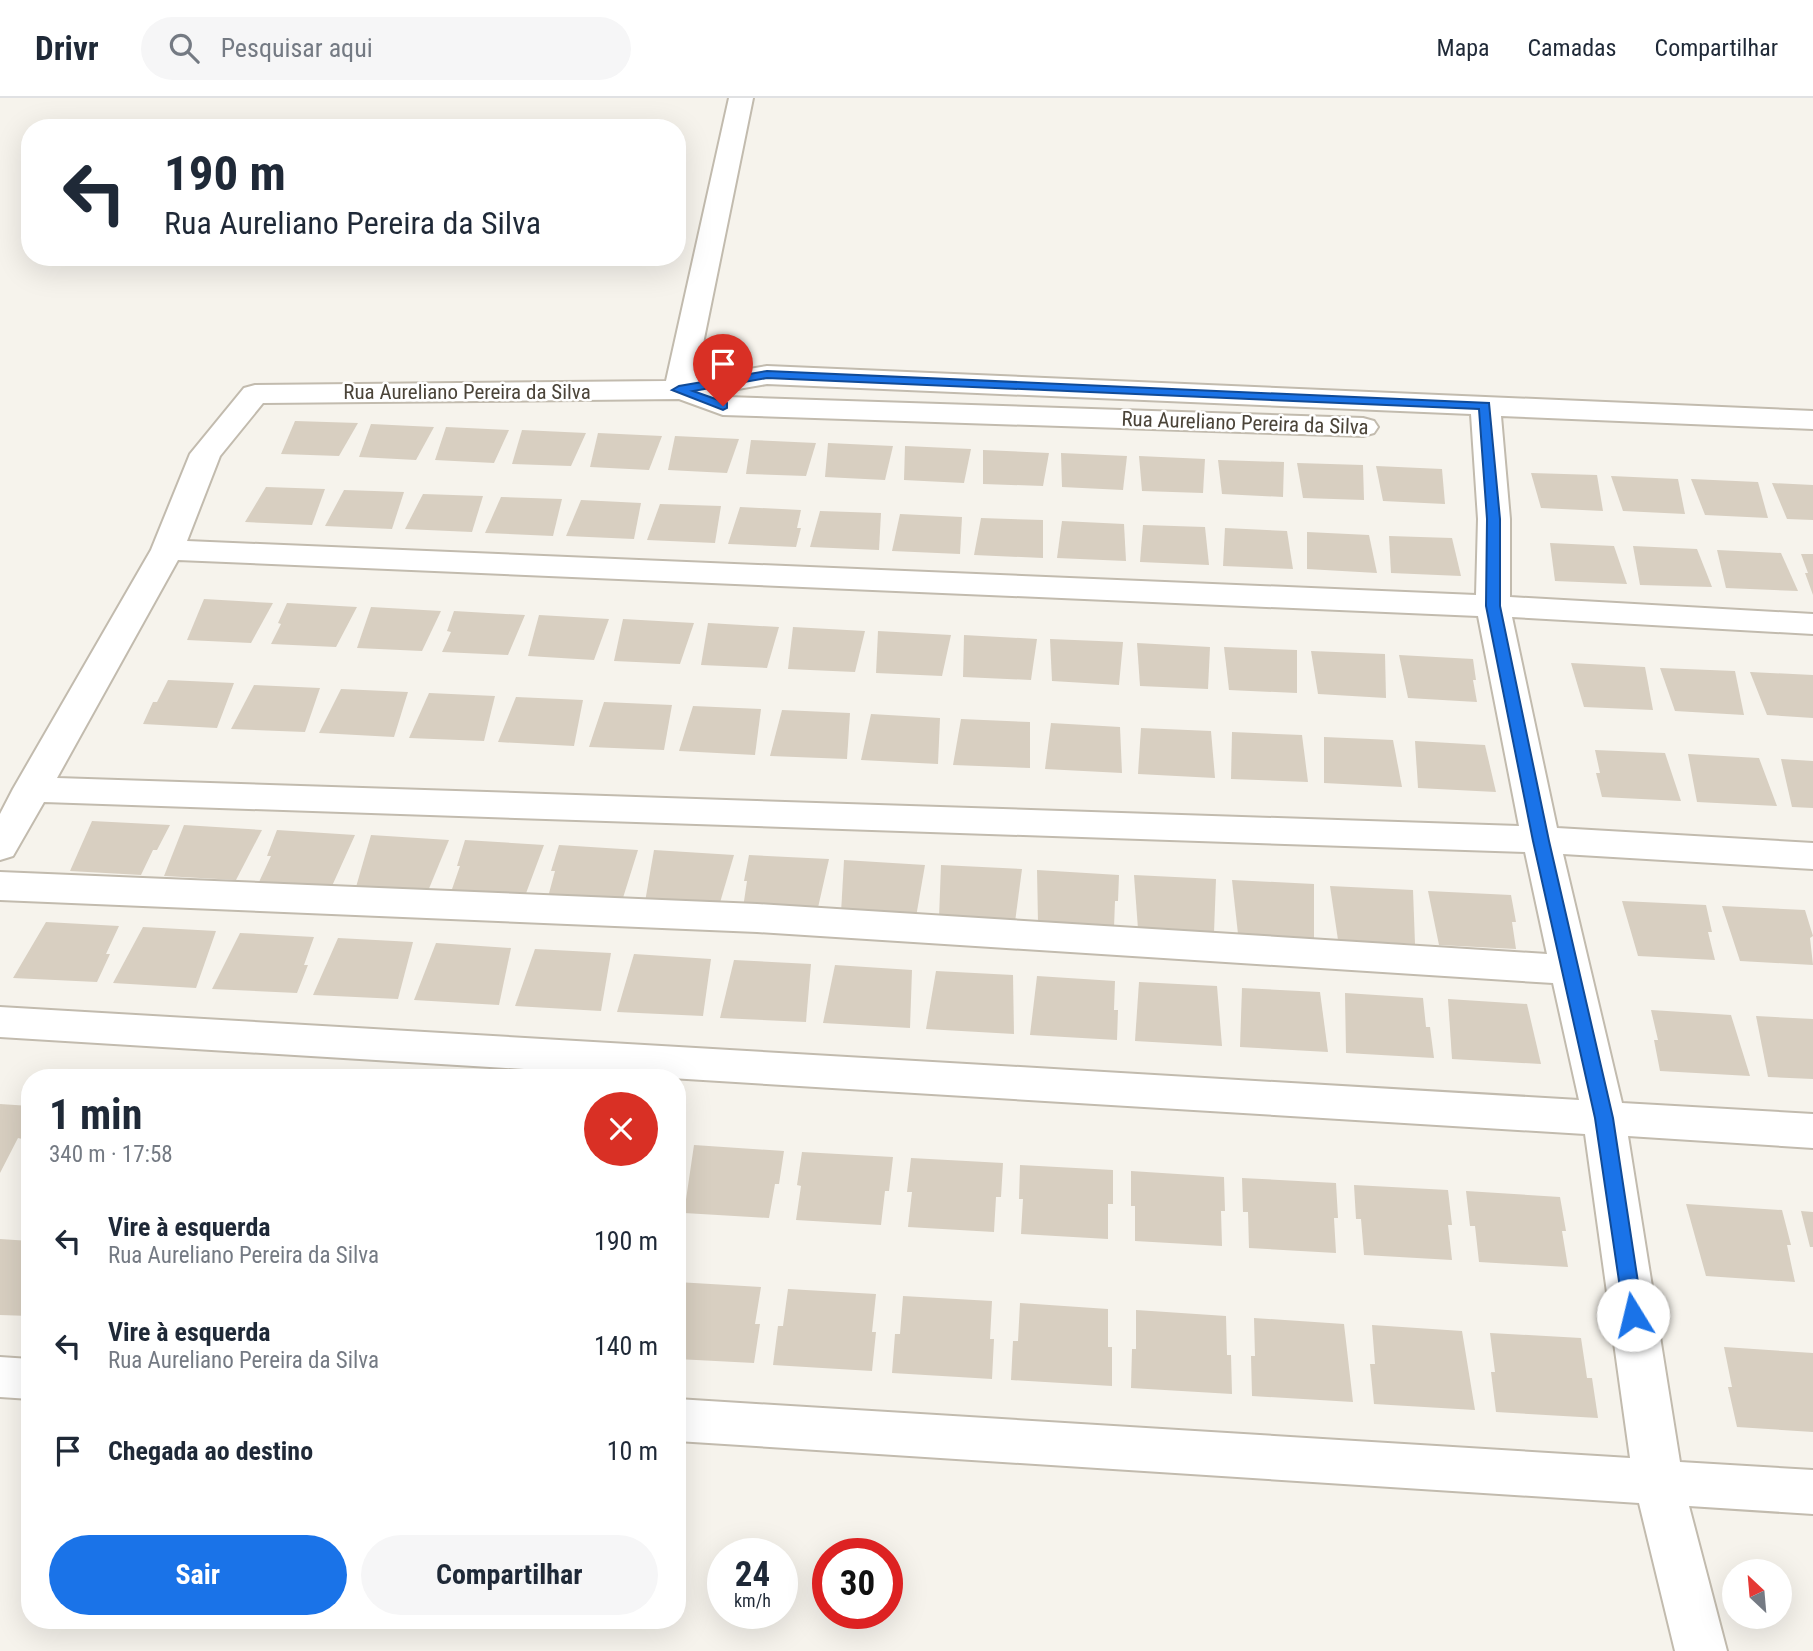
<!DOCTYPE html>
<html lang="pt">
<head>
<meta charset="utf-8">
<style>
	body { margin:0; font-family:"Roboto Condensed",sans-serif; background:#f6f6f7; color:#1f2937; height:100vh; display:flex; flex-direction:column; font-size:26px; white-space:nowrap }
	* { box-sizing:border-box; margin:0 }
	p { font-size:23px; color:#747a83 }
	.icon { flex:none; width:38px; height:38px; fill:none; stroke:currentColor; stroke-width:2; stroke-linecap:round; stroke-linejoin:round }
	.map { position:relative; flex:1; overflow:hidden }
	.drawer { position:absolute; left:21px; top:971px; width:665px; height:560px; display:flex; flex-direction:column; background:#fff; border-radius:28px; box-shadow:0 7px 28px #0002 }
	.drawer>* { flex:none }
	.hud { position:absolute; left:21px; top:21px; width:665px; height:147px; border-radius:28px; box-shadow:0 7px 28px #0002; background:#fff; color:#1f2937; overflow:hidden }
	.needle { width:46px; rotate:334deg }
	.tools { position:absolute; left:1722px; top:1461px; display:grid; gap:14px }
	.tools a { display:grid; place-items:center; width:70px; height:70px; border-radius:50%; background:#fff; box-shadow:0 7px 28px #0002; font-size:35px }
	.speed { position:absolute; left:707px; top:1440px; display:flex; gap:14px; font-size:35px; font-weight:700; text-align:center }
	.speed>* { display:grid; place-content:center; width:91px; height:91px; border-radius:50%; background:#fff; box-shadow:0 7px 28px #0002; line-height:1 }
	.speed small { font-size:18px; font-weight:400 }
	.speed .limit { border:10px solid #d22; background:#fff; color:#111 }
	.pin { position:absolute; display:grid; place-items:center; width:60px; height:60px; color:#fff; margin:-72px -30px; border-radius:50% 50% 50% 0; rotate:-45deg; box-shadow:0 0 7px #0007 }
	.pin .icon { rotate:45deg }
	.me { position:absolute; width:77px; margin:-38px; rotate:351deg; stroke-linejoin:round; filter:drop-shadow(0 0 5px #0008) }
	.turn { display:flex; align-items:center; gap:24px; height:147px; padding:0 28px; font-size:32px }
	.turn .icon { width:91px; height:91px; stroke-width:2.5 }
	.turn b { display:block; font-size:49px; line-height:60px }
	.round { display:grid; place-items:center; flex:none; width:74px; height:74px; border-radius:37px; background:#f6f6f7 }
	.overview { display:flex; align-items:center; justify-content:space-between; height:119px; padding:0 28px }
	h1 { font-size:42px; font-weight:700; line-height:52px }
	.action { display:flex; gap:14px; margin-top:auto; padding:14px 28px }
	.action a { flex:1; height:80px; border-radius:42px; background:#1a73e8; color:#fff; font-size:28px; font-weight:700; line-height:80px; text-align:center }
	.action a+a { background:#f6f6f7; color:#1f2937 }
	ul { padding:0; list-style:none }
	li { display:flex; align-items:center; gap:21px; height:105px; padding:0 28px }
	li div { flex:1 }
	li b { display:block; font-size:26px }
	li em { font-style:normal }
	header { display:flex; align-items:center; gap:42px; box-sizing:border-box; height:98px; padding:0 35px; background:#fff; border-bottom:2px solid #e0e1e3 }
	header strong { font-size:33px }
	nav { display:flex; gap:38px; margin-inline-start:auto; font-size:24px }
	.search { width:490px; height:63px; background:#f6f6f7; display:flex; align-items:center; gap:18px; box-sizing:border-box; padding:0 24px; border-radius:38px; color:#747a83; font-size:26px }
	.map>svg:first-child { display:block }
	.building { fill:#d8cfc1 }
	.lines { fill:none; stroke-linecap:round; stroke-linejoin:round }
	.minor-casing { stroke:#c2bbae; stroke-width:4 }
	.minor { fill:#fff; fill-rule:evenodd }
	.route { fill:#1a73e8; stroke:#114b97; stroke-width:2 }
	.labels { text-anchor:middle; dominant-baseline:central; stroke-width:5; stroke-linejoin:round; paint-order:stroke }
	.far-street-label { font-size:21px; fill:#4b4439; stroke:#fff }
</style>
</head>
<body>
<header>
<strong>Drivr</strong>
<div class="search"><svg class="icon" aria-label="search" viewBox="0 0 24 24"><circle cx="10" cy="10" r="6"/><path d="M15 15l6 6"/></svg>Pesquisar aqui</div>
<nav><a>Mapa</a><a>Camadas</a><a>Compartilhar</a></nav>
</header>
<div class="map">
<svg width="1813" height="1553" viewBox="0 0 1813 1553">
	<rect width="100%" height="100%" fill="#f6f3ec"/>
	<g class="building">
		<polygon points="295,323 358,325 339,358 281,356"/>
		<polygon points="371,326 434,329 416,362 359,359"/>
		<polygon points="446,329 509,332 494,365 435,362"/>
		<polygon points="522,332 586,335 571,368 512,366"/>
		<polygon points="598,335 662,338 649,372 590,369"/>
		<polygon points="675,338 739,341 727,375 668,372"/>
		<polygon points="751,342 816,345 806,378 746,376"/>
		<polygon points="828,345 893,348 885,382 825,379"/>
		<polygon points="905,348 971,351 964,385 904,382"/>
		<polygon points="983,352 1049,355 1043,388 983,386"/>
		<polygon points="1061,355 1127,358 1123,392 1062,389"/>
		<polygon points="1139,358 1205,361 1203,395 1142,393"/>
		<polygon points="1218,362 1284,364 1283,399 1222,396"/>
		<polygon points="1297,365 1363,367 1364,402 1303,400"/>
		<polygon points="1376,368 1442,371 1445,406 1383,403"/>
		<polygon points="1531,375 1597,377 1603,413 1541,410"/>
		<polygon points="1611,378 1678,381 1685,416 1623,413"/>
		<polygon points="1691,381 1758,384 1768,420 1705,417"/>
		<polygon points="1772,385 1813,387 1813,422 1787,421"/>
		<polygon points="266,389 325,391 312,427 245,424"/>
		<polygon points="344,392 404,394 392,431 325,428"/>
		<polygon points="423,396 483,398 472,434 405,431"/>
		<polygon points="501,399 562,401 553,438 485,435"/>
		<polygon points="581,402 641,405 634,441 566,438"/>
		<polygon points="660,406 721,408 715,445 647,442"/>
		<polygon points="740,409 801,412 797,430 801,430 796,449 728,446"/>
		<polygon points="820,413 881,415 879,452 810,449"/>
		<polygon points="900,416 962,419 960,456 892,453"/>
		<polygon points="981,420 1043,422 1043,460 974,457"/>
		<polygon points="1062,423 1124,426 1126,463 1057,460"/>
		<polygon points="1143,427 1205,429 1209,467 1140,464"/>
		<polygon points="1225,430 1287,433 1293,471 1223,468"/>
		<polygon points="1307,434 1369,437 1377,475 1307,471"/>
		<polygon points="1389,438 1452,440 1461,478 1391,475"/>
		<polygon points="1550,445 1614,448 1627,486 1555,483"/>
		<polygon points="1633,448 1697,451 1712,489 1640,487"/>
		<polygon points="1717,452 1781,455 1798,493 1726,490"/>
		<polygon points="1801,456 1813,456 1813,497 1805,475 1808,475"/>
		<polygon points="204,501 273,505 251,545 187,542"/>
		<polygon points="287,505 357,509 336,549 271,546 281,526 278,525"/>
		<polygon points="371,509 441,513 422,553 357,550"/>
		<polygon points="454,513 525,517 508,557 442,554 451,534 447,533"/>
		<polygon points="539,517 609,521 594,562 528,558"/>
		<polygon points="623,521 694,525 680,566 614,563"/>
		<polygon points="708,525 779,529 767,570 701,567"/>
		<polygon points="793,529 865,533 855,574 788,571"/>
		<polygon points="878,533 951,537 942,578 876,575"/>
		<polygon points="964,537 1037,541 1031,582 963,579"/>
		<polygon points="1050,541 1123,544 1119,587 1052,583"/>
		<polygon points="1137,545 1210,549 1208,591 1140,588"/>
		<polygon points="1224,549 1297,552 1297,595 1229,592"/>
		<polygon points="1311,553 1385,556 1386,600 1318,596"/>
		<polygon points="1399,557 1473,561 1476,582 1473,582 1477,604 1408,600"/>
		<polygon points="1571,565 1645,569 1653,612 1584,609"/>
		<polygon points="1660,570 1735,573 1744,617 1675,613"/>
		<polygon points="1750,574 1813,577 1813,620 1767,617"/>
		<polygon points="168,582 234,585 217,630 143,626 153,604 157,604"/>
		<polygon points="254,587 320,590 305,634 231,631"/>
		<polygon points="341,591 408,594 394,639 319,635"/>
		<polygon points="429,595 495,598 484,643 409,640"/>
		<polygon points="516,599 583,602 574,648 498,644"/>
		<polygon points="604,604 672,607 664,652 589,649"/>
		<polygon points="693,608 761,611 755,657 679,653"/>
		<polygon points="782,612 850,615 847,661 770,658"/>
		<polygon points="871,616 940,620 938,666 861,662"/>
		<polygon points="961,621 1030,624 1030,670 953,667"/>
		<polygon points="1051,625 1120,629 1122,675 1045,671"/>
		<polygon points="1141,630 1211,633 1215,680 1138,676"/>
		<polygon points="1232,634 1302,637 1308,684 1231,681"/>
		<polygon points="1324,639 1393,642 1402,689 1324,685"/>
		<polygon points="1415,643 1485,647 1496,694 1418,690"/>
		<polygon points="1595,652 1665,655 1681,703 1602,699 1596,675 1600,675"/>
		<polygon points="1688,656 1759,660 1777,708 1697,704"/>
		<polygon points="1781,661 1813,663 1813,710 1792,709"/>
		<polygon points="92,723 170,727 157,752 153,752 141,777 70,773"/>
		<polygon points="184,727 262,732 236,782 164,778"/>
		<polygon points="277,732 355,737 332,788 259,784 271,758 267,758"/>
		<polygon points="371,737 449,742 428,793 356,789"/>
		<polygon points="465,742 544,747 525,798 451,794 460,768 457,768"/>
		<polygon points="559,747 638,752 622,803 548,799 555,773 551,773"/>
		<polygon points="654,752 734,757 719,808 645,804"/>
		<polygon points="749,757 829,761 817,814 743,810 747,783 744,783"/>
		<polygon points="844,762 925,767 916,819 841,815"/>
		<polygon points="941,767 1022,771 1015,824 939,820"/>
		<polygon points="1037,772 1119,777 1118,803 1115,803 1114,830 1038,825"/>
		<polygon points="1134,777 1216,781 1214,835 1138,831"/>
		<polygon points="1232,782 1314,786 1314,840 1238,836"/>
		<polygon points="1330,788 1413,792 1415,846 1338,842"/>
		<polygon points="1428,793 1511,797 1516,824 1512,824 1516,851 1439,847"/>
		<polygon points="1622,803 1706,807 1712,834 1708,834 1715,862 1638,858"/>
		<polygon points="1722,808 1805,812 1813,838 1810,840 1813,867 1740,863"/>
		<polygon points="46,824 119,828 106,856 110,856 97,884 13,880"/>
		<polygon points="143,829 216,833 196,890 113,885"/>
		<polygon points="240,835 314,839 304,867 308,867 297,895 212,891"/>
		<polygon points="338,840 413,844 398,901 313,897"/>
		<polygon points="436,845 511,850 499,907 414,902"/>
		<polygon points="535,851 611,855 601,913 515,908"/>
		<polygon points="634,856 711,861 703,918 617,914"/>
		<polygon points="734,862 811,866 806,924 720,920"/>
		<polygon points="835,867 912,872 910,930 823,925"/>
		<polygon points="936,873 1013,877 1014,936 926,931"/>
		<polygon points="1037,878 1115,883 1114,912 1118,912 1117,942 1030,937"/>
		<polygon points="1139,884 1217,888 1222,948 1135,943"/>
		<polygon points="1242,890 1320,894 1328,954 1240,949"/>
		<polygon points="1345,895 1423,900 1426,929 1430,929 1434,960 1346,955"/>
		<polygon points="1448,901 1527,906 1541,966 1452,961"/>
		<polygon points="1651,912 1731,917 1750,978 1660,973 1654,942 1658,942"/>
		<polygon points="1756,918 1813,921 1813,981 1768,979"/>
		<polygon points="0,1006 30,1008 30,1024 22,1041 18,1040 0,1075"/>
		<polygon points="694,1047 784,1053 779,1086 775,1086 769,1120 684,1115"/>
		<polygon points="802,1054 893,1059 889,1093 885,1093 881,1127 796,1122 801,1088 797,1087"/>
		<polygon points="911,1060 1003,1065 1001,1099 996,1099 994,1134 908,1129 912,1094 907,1094"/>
		<polygon points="1020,1067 1113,1072 1113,1106 1108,1106 1108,1141 1021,1136 1023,1101 1019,1101"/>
		<polygon points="1131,1073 1224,1079 1225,1113 1221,1113 1222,1148 1135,1143 1135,1108 1131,1108"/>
		<polygon points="1242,1080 1336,1085 1338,1120 1334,1120 1336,1155 1249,1150 1248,1114 1243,1114"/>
		<polygon points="1354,1087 1448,1092 1452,1127 1448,1127 1452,1162 1364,1157 1361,1121 1356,1121"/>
		<polygon points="1466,1093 1560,1099 1566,1133 1562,1133 1568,1169 1479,1164 1475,1128 1470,1128"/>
		<polygon points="1686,1106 1782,1112 1791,1147 1787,1147 1795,1184 1706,1178"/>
		<polygon points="1801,1113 1813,1114 1813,1149 1810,1149"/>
		<polygon points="0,1141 30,1143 30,1218 0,1217"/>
		<polygon points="677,1184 761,1189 755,1226 760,1226 754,1265 677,1261"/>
		<polygon points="788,1191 876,1196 872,1234 876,1234 872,1273 773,1267 778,1228 783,1228"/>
		<polygon points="903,1198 992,1203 990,1241 994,1241 992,1281 892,1275 895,1236 900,1236"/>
		<polygon points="1020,1205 1108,1211 1108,1249 1112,1249 1112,1288 1011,1282 1013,1243 1018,1243"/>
		<polygon points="1136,1212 1226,1218 1227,1257 1231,1257 1232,1296 1131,1290 1132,1251 1136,1251"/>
		<polygon points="1254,1220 1344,1226 1353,1304 1252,1298 1251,1258 1255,1258"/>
		<polygon points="1372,1227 1462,1233 1475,1312 1374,1306 1370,1266 1375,1266"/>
		<polygon points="1490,1235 1581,1240 1587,1280 1592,1280 1598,1320 1496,1314 1491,1274 1495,1274"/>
		<polygon points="1724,1249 1813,1255 1813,1334 1737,1329 1728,1289 1732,1289"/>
	</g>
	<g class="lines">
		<g class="minor-casing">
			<g id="minor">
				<path d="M729,0H753L696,280L767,268L1813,313V331L1501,318L1510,421V499L1813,516V536L1512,519L1557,730L1813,745V771L1563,756L1622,1005L1813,1016V1050L1628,1038L1680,1364L1813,1372V1416L1689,1408L1727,1553H1675L1639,1405L677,1343V1301L1630,1360L1585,1036L0,939V909L1579,1002L1553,885L757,834L0,802V774L757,806L1547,856L1525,754L44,704L13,758L0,762V716L13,691L151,452L190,356L244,290L255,287L666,283ZM767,286L1471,316L1478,421L1476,497L187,443L220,358L263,305L679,301L723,317L1363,338L1374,335L1378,329L1374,323L1363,320L727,299L715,295ZM178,462L1478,518L1519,728L57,680Z"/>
				<polygon points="0,1259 30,1261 30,1301 0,1299"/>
			</g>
		</g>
		<use href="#minor" class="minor"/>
	</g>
	<polygon class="route" points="767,273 1489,305 1500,421 1500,508 1549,743 1613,1020 1643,1217 1640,1223 1633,1225 1626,1223 1624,1217 1595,1020 1533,743 1486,508 1487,421 1479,311 767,280 693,293 727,305 727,310 723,312 672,292 679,288"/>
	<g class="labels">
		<g class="far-street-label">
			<text x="467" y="294">Rua Aureliano Pereira da Silva</text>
			<text transform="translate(1245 325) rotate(2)">Rua Aureliano Pereira da Silva</text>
		</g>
	</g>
</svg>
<div class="tools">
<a><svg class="needle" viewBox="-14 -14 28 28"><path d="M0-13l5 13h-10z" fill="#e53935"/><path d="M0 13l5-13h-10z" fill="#747a83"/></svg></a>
</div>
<div class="speed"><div>24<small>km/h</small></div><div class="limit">30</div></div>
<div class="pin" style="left:723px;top:308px;background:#d93025"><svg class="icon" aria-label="arrive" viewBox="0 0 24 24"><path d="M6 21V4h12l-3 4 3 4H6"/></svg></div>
<svg class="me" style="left:1633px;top:1217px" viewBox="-20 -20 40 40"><circle r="19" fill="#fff"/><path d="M0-13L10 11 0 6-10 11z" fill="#1a73e8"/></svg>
<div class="hud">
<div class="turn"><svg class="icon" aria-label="left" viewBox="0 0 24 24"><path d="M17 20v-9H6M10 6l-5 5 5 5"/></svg><div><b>190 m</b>Rua Aureliano Pereira da Silva</div></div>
</div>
<section class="drawer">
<div class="overview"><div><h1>1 min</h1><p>340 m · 17:58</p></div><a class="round" style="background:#d93025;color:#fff"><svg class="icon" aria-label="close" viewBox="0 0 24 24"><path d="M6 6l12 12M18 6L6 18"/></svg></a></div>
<ul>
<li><svg class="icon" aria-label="left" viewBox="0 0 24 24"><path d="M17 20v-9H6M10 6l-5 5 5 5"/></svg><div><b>Vire à esquerda</b><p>Rua Aureliano Pereira da Silva</p></div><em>190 m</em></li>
<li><svg class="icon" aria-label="left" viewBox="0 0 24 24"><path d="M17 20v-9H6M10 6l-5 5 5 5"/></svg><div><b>Vire à esquerda</b><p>Rua Aureliano Pereira da Silva</p></div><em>140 m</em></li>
<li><svg class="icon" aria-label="arrive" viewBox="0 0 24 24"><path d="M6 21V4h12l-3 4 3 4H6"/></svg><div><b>Chegada ao destino</b></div><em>10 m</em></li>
</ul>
<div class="action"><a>Sair</a><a>Compartilhar</a></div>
</section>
</div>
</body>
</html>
